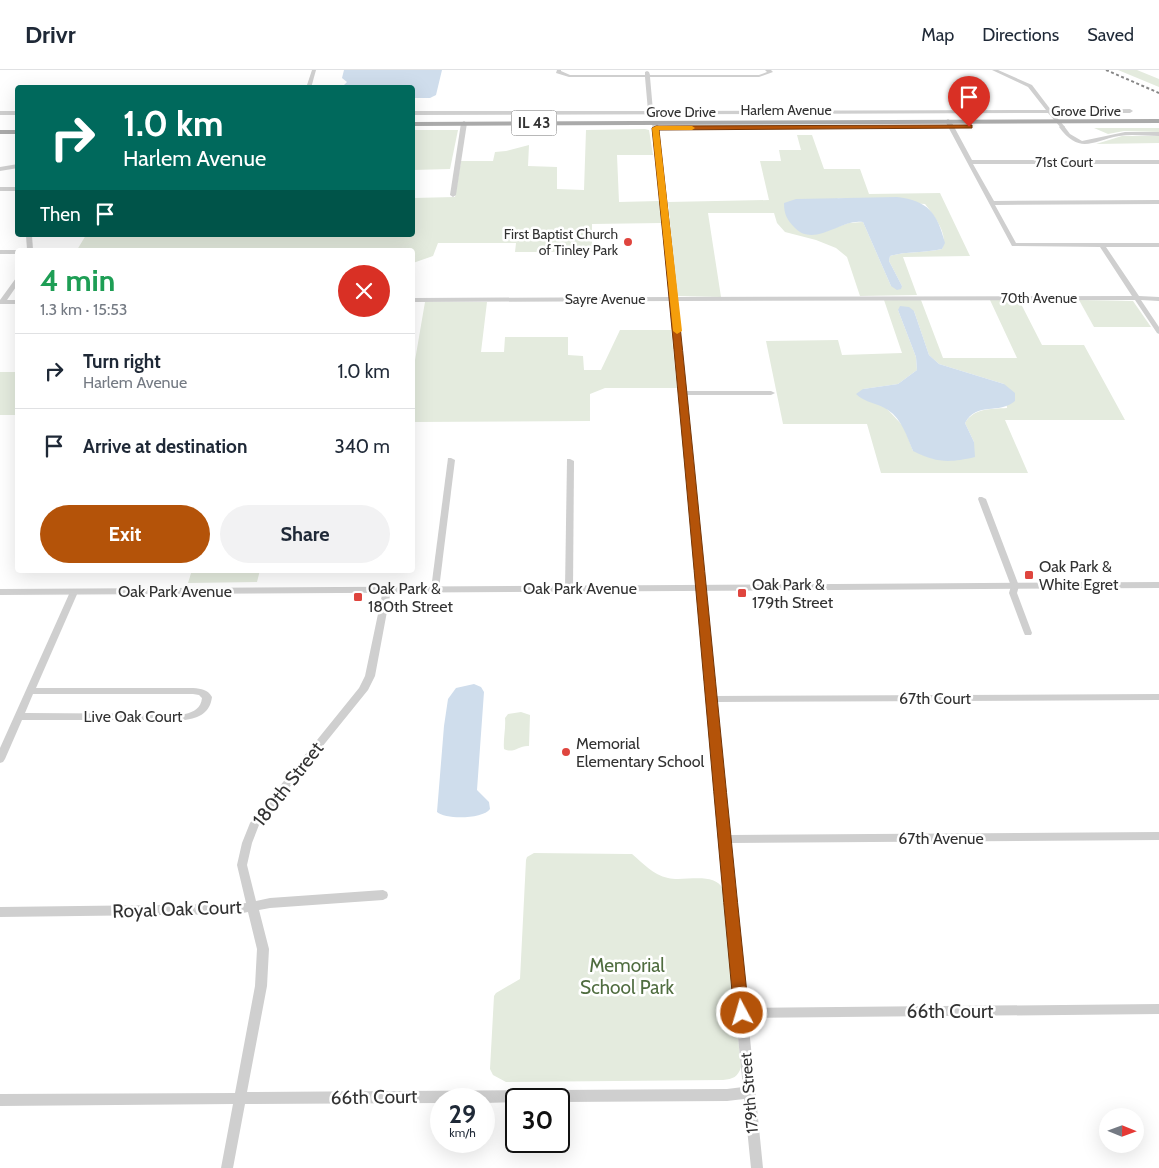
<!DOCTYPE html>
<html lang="en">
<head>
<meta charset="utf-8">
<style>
	body { margin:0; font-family:Cabin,sans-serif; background:#f2f2f3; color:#1f2937; height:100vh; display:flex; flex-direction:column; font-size:19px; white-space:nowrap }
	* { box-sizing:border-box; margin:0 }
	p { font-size:16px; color:#747a83 }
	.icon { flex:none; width:28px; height:28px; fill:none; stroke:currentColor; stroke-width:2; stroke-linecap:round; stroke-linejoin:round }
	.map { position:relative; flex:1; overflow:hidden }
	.side { position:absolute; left:15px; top:178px; width:400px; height:325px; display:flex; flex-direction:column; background:#fff; border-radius:5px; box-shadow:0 5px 20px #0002 }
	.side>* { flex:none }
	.guide { position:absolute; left:15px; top:15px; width:400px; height:152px; border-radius:5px; box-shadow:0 5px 20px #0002; background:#00695c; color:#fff; overflow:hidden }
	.needle { width:32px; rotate:91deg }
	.tools { position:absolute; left:1099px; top:1038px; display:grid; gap:10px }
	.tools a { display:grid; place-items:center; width:45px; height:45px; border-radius:50%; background:#fff; box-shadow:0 5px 20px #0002; font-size:25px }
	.speed { position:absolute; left:430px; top:1018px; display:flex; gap:10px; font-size:25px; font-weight:700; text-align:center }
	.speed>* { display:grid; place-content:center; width:65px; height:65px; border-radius:50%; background:#fff; box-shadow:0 5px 20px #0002; line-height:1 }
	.speed small { font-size:12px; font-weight:400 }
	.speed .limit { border:2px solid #111; border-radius:8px; background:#fff; color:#111 }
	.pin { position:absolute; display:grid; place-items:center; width:42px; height:42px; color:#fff; margin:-51px -21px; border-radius:50% 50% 50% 0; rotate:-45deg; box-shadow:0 0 5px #0007 }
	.pin .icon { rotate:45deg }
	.me { position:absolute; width:55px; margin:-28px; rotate:354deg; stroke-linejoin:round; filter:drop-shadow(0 0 4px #0008) }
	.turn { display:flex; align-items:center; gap:18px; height:105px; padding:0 25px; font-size:22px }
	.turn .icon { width:65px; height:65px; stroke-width:2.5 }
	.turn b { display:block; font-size:35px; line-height:42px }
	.then { display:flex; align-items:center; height:48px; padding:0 25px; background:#0003; gap:10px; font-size:19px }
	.round { display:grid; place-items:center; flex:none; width:52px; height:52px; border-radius:26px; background:#f2f2f3 }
	.headline { display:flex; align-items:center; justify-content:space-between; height:85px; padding:0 25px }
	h1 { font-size:30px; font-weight:800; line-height:38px; color:#1e9e55 }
	.button { display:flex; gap:10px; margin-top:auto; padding:10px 25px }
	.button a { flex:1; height:58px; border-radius:30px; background:#b45309; color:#fff; font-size:20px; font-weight:800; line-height:58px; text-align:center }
	.button a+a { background:#f2f2f3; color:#1f2937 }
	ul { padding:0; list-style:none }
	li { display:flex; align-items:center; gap:15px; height:75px; padding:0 25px; border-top:1px solid #e0e1e3 }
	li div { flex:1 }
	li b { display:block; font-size:19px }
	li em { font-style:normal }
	header { display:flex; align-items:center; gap:30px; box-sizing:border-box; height:70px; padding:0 25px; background:#fff; border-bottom:1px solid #e0e1e3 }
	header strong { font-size:24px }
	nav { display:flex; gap:28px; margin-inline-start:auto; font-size:18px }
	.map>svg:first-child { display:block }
	.green { fill:#e4ebde; fill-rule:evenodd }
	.water { fill:#cfddec }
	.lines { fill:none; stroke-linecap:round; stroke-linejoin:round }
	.minor { fill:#cfcfcf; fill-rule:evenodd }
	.tertiary { fill:#cfcfcf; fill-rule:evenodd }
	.primary { fill:#aaa; fill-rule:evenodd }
	.rail { stroke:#878787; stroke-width:2; stroke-dasharray:3 2.5; stroke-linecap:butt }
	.route { fill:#b45309; stroke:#753606 }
	.slow { fill:#f59e0b }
	.poi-dot { fill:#df453e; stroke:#fff; stroke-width:2 }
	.labels { text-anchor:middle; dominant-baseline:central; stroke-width:5; stroke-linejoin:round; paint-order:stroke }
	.far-street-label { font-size:14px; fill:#323232; stroke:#fff }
	.far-poi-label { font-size:14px; fill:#323232; stroke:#fff; text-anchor:end }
	.shield { fill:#fff; stroke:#707070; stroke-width:1 }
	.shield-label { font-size:15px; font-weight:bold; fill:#323232 }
	.poi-label { font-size:16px; fill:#323232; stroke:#fff; text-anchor:start }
	.street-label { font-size:16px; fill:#323232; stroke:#fff }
	.near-street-label { font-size:19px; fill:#323232; stroke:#fff }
	.near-park-label { font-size:19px; fill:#506d40; stroke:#fff }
</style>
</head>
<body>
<header>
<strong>Drivr</strong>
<nav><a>Map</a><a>Directions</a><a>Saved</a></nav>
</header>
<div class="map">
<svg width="1159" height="1098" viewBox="0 0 1159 1098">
	<rect width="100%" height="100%" fill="#fff"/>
	<g class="green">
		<polygon points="1118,0 1137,0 1159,9 1159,17"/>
		<polygon points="1094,58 1159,58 1159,62 1124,61 1108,64"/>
		<polygon points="645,59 649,60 653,85 617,85 619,132 659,131 662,153 592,154 592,182 515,182 516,173 438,173 433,186 413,193 412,180 77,180 86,165 412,165 413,128 455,127 461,91 493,91 495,82 506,81 529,75 528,96 557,97 557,119 584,120 586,60"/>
		<polygon points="413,60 458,60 450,99 413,100"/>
		<path d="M797,65H812L824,99H860L869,124L940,123L970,186L903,187L917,225L860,226L847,187L836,178L816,170L785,162L777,153L774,143H708L721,227L677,226L668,132L769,130L760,91H781L779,80H801ZM838,128L925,134C934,146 949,164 942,179C925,183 907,181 890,186L889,191L902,216H891L863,152L849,153L816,164Z"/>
		<polygon points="1122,66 1159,66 1159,73 1096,74"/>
		<path d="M884,230H921L943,288H1017L990,230H1019L1042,275H1084L1125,350H1005L1028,403H881L867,354H783L766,271L838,270L842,285L902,283ZM898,240L914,241L929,285L939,294L1004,314L1007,338C990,339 974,338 965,353L974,372L913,381L904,357L888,340L863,319L898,314L917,300L916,287Z"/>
		<polygon points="1079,230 1133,231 1151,257 1094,257"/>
		<polygon points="425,232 487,232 481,282 504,282 505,267 568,267 568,285 583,286 584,300 601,300 620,260 671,260 677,318 605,318 590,324 590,351 413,352 413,302"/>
		<rect x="0" y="302" width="17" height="43"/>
		<polygon points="192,500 260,500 257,512 188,513"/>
		<path d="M521,642L530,645L529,676C519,675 514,684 504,679C503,670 506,658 505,648L508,644Z"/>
		<path d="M534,783L627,784H632C643,793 653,805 668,808C684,812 714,801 723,819L741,997C738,1007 733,1009 723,1010L506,1012L493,1005L490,999L494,926L496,923L520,909L526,790L527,787Z"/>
	</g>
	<g class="water">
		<polygon points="344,0 442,0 436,25 430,28 413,28 412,18 342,17 347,12 342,8"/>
		<path d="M897,127C928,131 937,142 945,173L942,179C925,183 907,181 890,186L889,191L902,216L901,219L897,220L891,216L863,152C841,148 815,178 795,158C787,150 784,144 784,133L796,129Z"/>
		<path d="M900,236L909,237L914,241L929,285L939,294L1004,314L1015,323V331C999,345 977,331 965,353L974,372L975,387C949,393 937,393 913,381C907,367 902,349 888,340C878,333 865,333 856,324L863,319L898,314L917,300L916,287L898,240Z"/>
		<path d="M474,614L481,617L484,622L477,720L489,732L490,739C483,749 446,750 437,742L444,656L448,629L456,618Z"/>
	</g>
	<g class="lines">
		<g class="minor">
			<polygon points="312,0 316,0 311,18 306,18"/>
			<polygon points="557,0 561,0 561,1 570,5 645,5 645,2 647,1 649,2 650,5 759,5 767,2 765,0 771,0 773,2 759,7 650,7 653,41 1046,40 1028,17 992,0 998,0 1032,15 1051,40 1130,39 1133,41 1130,43 1053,43 1065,57 1062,59 1048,43 412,45 412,41 648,41 645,7 569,7 556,3"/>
			<rect x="0" y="41" width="18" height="4"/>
			<polygon points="948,49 951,51 972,90 1159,90 1159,94 973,94 994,131 1159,130 1159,134 995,135 1016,173 1159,173 1159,177 1106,177 1139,226 1159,227 1159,231 1141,230 1159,257 1159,264 1157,263 1135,230 677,231 686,321 771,321 775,323 771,325 686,325 714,626 1159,624 1159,630 715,632 729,765 1159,762 1159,770 730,773 747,938 1159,934 1159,944 748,948 763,1098 751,1098 744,1029 727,1031 559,1032 559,1029 516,1029 516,1032 484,1033 484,1029 441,1029 441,1033 245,1034 233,1098 221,1098 233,1034 0,1036 0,1024 235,1023 255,916 257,879 248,842 237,844 0,847 0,837 237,834 246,833 237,795 242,773 250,753 359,618 365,606 383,520 387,517 391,520 375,606 368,620 259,755 252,773 247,795 256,831 270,828 383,820 387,822 388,825 387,828 383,830 270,838 259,840 269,879 267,916 247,1022 727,1019 743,1017 718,769 671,231 412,232 412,228 671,227 652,53 655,51 658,53 677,227 1132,226 1100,177 1012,176 945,51"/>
			<polygon points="464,51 467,53 456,125 453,127 450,125 461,53"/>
			<polygon points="18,94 18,98 0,101 0,97"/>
			<rect x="0" y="117" width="18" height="4"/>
			<polygon points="26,165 32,165 33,180 27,180"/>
			<rect x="0" y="180" width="18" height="4"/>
			<polygon points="18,207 18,214 7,230 18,230 18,234 0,234 0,230 16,208"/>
			<polygon points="448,388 451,388 455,390 439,519 435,522 431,519"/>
			<polygon points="567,389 570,389 574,391 573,519 569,522 565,519"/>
			<polygon points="979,427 982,427 986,429 1019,516 1017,523 1032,563 1031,565 1025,565 1024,563 1009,523 1011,516 978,429"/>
			<path d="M74,519L78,522L36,618H193C202,619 207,619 212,627C210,643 199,648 185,650H22L5,689L3,692L0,693V678L70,522ZM33,624H193L199,625L202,628C201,638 194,642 185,644L25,643Z"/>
		</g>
		<g class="tertiary">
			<path d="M1060,56H1064L1070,64L1082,71L1125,62H1159V66C1146,66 1132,64 1119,66C1092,71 1080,85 1059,57Z"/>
			<polygon points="1159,512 1159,518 0,525 0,519"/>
		</g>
		<g class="primary">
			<polygon points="1159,49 1159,53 412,56 412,52"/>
			<rect x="0" y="60" width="18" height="4"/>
		</g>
		<polyline class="rail" points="1106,0 1159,23"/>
	</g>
	<path class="route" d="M969,55H972V58L659,60C692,354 718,649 749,943L747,948L742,950L736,948L734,943C706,648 683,353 652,58L656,56Z"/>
	<polygon class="slow" points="656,56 692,56 695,58 692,60 659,60 682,261 677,264 673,261 652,58"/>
	<g class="poi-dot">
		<circle cx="628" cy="172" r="5"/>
		<rect x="1024" y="500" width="10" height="10" rx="2.5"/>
		<rect x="737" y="518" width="10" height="10" rx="2.5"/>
		<rect x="353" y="522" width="10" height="10" rx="2.5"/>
		<circle cx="566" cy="682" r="5"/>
	</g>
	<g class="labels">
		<g class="far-street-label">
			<text x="786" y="40">Harlem Avenue</text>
			<text x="1086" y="41">Grove Drive</text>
			<text x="681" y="42">Grove Drive</text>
			<text x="1064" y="92">71st Court</text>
			<text x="1039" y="228">70th Avenue</text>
			<text x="605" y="229">Sayre Avenue</text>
		</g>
		<g class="far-poi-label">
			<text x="618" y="164">First Baptist Church<tspan x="618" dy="16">of Tinley Park</tspan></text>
		</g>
		<rect class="shield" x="511.5" y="40.5" width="45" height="25" rx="4"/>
		<g class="shield-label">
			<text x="534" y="53">IL 43</text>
		</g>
		<g class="poi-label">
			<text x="1039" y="496">Oak Park &amp;<tspan x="1039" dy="18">White Egret</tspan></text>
			<text x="752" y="514">Oak Park &amp;<tspan x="752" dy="18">179th Street</tspan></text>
			<text x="368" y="518">Oak Park &amp;<tspan x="368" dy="18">180th Street</tspan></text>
			<text x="576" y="673">Memorial<tspan x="576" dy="18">Elementary School</tspan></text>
		</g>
		<g class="street-label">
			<text x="580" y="518">Oak Park Avenue</text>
			<text x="175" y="521">Oak Park Avenue</text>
			<text x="935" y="628">67th Court</text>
			<text x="133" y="646">Live Oak Court</text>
			<text x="941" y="768">67th Avenue</text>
			<text transform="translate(749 1023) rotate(-95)">179th Street</text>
		</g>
		<g class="near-street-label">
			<text transform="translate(288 714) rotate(-52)">180th Street</text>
			<text transform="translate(177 839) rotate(-2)">Royal Oak Court</text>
			<text x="950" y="941">66th Court</text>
			<text transform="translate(374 1027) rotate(-1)">66th Court</text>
		</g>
		<g class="near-park-label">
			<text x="627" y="895">Memorial<tspan x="627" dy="22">School Park</tspan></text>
		</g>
	</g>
</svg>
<div class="tools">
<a><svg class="needle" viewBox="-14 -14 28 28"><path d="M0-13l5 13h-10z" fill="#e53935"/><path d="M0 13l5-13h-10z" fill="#747a83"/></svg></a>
</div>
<div class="speed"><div>29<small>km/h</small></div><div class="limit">30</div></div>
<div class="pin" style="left:969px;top:57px;background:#d93025"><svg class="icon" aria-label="arrive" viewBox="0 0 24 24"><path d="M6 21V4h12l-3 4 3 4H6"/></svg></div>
<svg class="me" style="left:742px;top:943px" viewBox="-20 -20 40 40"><circle r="17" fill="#b45309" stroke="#fff" stroke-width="3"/><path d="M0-11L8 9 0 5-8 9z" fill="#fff"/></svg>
<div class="guide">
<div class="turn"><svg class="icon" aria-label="right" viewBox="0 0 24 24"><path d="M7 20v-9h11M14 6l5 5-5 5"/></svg><div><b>1.0 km</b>Harlem Avenue</div></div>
<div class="then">Then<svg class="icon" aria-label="arrive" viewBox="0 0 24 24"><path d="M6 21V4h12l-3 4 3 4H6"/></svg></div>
</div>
<section class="side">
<div class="headline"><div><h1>4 min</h1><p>1.3 km · 15:53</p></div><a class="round" style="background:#d93025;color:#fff"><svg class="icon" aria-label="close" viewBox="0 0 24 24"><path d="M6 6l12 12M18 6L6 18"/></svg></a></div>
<ul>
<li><svg class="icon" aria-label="right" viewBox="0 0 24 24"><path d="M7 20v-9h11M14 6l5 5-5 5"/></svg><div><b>Turn right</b><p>Harlem Avenue</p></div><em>1.0 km</em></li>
<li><svg class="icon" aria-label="arrive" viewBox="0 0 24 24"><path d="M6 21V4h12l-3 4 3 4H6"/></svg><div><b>Arrive at destination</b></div><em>340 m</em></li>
</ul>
<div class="button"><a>Exit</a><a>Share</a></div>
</section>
</div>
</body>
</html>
